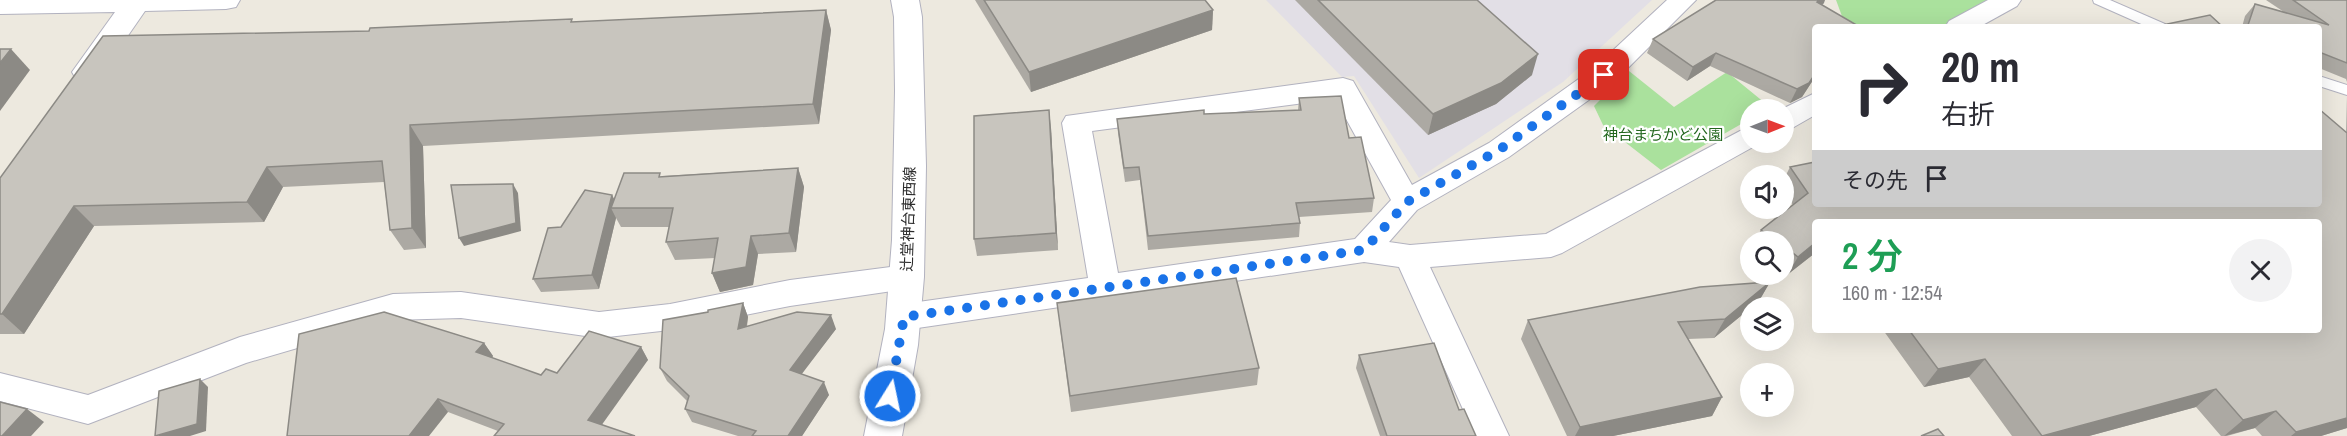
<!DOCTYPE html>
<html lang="ja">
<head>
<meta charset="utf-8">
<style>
	body { margin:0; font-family:"Archivo Narrow","Noto Sans JP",sans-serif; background:#f2f2f3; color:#2b2b33; height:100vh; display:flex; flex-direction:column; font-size:22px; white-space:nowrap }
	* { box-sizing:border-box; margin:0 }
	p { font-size:20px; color:#7c7c81 }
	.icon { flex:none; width:33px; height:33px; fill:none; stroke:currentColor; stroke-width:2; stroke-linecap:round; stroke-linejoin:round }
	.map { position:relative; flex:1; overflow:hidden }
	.side { position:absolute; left:1812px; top:219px; width:510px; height:114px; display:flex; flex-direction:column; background:#fff; border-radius:6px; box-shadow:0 6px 24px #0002 }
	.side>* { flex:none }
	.top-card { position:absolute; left:1812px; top:24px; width:510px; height:183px; border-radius:6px; box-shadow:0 6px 24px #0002; background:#fff; color:#2b2b33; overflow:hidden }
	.needle { width:39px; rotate:89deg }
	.tools { position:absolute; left:1740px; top:99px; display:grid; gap:12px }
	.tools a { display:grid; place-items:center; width:54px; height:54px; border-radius:50%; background:#fff; box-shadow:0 6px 24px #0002; font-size:30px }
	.pin { position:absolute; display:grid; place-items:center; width:51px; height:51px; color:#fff; margin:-26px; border-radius:12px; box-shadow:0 3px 9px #0006 }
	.me { position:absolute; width:66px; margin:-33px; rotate:10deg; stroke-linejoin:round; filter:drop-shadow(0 0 4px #0008) }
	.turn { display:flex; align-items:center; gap:21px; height:126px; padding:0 30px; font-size:27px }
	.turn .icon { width:78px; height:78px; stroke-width:2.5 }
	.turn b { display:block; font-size:42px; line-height:51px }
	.then { display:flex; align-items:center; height:57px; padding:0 30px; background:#0003; gap:12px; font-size:22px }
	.round { display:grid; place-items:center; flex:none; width:63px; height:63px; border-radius:32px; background:#f2f2f3 }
	.overview { display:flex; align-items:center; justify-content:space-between; height:102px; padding:0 30px }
	h1 { font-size:36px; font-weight:600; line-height:45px; color:#1e9e55 }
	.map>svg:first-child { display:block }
	.industrial { fill:#e2dfe6 }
	.green { fill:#aae19d }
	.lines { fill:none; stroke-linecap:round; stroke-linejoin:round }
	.lane-casing { stroke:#b2b2bf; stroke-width:2 }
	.street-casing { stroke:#b2b2bf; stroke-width:2 }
	.secondary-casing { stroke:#b2b2bf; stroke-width:2 }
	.lane { fill:#fff; fill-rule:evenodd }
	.street { fill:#fff; fill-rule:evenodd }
	.secondary { fill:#fff; fill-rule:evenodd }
	.wall { fill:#aca9a3 }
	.shaded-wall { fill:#8c8a85 }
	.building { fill:#c8c5be; stroke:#8c8a85; stroke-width:1.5 }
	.route { stroke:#1a73e8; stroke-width:10; stroke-dasharray:0 18 }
	.labels { text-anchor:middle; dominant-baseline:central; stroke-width:4.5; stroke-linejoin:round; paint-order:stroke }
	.park-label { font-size:15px; fill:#22671d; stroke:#fff }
	.street-label { font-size:15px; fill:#2c2c2c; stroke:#fff }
</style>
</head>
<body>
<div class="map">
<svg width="2347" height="436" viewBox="0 0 2347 436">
	<rect width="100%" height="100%" fill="#ede9df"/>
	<polygon class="industrial" points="1266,0 1652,0 1563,82 1419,178 1354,76 1342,77"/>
	<g class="green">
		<polygon points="1836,0 1992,0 1940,27 1846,27"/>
		<polygon points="1629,71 1674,107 1727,72 1771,108 1750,110 1750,119 1661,170 1603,125 1594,106"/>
	</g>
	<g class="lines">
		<g class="lane-casing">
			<g id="lane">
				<polygon points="2093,0 2110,0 2165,24 2167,27 2148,27 2094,3"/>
				<polygon points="2319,76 2347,85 2347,95 2319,86"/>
			</g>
		</g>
		<g class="street-casing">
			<g id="street">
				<path d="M1667,0H1696L1614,82L1509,157L1417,210L1389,242L1410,245L1546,234L1740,131L1750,128V142H1762L1562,253L1551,257L1430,267L1509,436H1475L1399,267L1364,262L904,330L893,326L888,317L893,308L904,304L1088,278L1062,123L1066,116L1343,78L1353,81L1412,185L1489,143L1594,68ZM1335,99L1391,200L1355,239L1118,273L1092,131Z"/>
				<polygon points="1988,0 2021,0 2017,6 1979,27 1945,27 1949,21"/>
				<polygon points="1815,93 1815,115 1794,127 1784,130 1784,110 1780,110"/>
				<polygon points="906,265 917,268 922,277 917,286 906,289 790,306 670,330 599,338 461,318 393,320 246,363 88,424 0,401 0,373 88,395 240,337 393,294 461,292 599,312 670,304 790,280"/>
			</g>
		</g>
		<g class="secondary-casing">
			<g id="secondary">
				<polygon points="0,0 240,0 236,7 226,9 145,11 98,79 87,82 76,79 72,72 115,12 0,14"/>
				<polygon points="891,0 919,0 922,17 926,166 924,277 918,345 902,436 864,436 885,329 892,240 895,91 894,17"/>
			</g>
		</g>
		<use href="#lane" class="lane"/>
		<use href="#street" class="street"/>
		<use href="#secondary" class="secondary"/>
	</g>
	<g class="wall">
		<polygon points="975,0 1205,0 1213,10 1212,30 1031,92"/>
		<polygon points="1295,0 1477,0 1532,75 1496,104 1428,135"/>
		<polygon points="2266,0 2347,0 2347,82 2346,79 2319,68 2319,27 2242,27 2245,16 2255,4 2284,12"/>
		<polygon points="1824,3 1822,5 1815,27 1815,77 1802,97 1790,103 1710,66 1687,81 1647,53 1653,39"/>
		<polygon points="826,10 831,30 819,124 423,146 426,248 404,250 390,230 384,182 283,187 264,222 94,226 24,334 0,334 0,178 369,31 574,22"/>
		<polygon points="2347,96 2347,428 2321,436 2262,436 2255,428 2227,436 2221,436 2196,407 2089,436 2012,436 1969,377 1924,387 1883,330 2319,330 1815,222 1815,253 1787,275 1784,273 1784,242 1754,242 1761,230 1793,205 1784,192 1784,179 1790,167 2346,132"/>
		<polygon points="1299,98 1349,138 1374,198 1372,212 1299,217 1300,223 1299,237 1148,250 1140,180 1125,182 1118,133 1117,119 1298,110"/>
		<polygon points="1051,128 1058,250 977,256 974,239"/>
		<polygon points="798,168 804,187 796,252 758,254 753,285 720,292 712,273 715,258 675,260 666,242 669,227 621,227 616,218 599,289 541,292 533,279 561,227 612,195 614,200 662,176"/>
		<polygon points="1770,282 1759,301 1714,338 1688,339 1722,397 1712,416 1613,436 1567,436 1521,339 1528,320"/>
		<polygon points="743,303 748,317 747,327 836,329 801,374 829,395 802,436 738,436 692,422 685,409 687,401 667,381 660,368 708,312"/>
		<polygon points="1059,320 1259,368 1257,385 1071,412"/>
		<polygon points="484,343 493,356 492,358 541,375 557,373 641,347 648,360 498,431 448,412 287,436"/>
		<polygon points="1359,355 1459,410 1476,436 1380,436 1356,368"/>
	</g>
	<g class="shaded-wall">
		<polygon points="1819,0 1825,0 1824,3 1810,16 1817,2"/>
		<polygon points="826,10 831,30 819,124 813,104"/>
		<polygon points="1213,10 1212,30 1031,92 1029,72"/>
		<polygon points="11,49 30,70 0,111 0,63"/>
		<polygon points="1716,53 1710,66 1687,81 1693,67"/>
		<polygon points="1538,54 1532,75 1496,104 1428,135 1433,114"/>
		<polygon points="1815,74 1815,77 1802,97 1790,103 1797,89"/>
		<polygon points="1049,110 1051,128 1058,250 1056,233"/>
		<polygon points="410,125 423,146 426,248 412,228"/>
		<polygon points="267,167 283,187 264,222 247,202"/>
		<polygon points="798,168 804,187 796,252 789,233"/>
		<polygon points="513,184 518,193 521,231 464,246 459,238"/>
		<polygon points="612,195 619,208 611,208 616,218 599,289 592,275"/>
		<polygon points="74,206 94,226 24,334 2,314"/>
		<polygon points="751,236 758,254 753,285 720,292 712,273"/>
		<polygon points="1815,243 1815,253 1787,275 1798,257"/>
		<polygon points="1770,282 1759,301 1714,338 1725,319"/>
		<polygon points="743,303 748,317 744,342 738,329"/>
		<polygon points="831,315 836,329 795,383 790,370"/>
		<polygon points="484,343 493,356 486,365 476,352"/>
		<polygon points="641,347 648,360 596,433 588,420"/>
		<polygon points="1985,359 1969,377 1924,387 1938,369"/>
		<polygon points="200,379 208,387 206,431 190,436 158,436"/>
		<polygon points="824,382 829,395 802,436 788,436"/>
		<polygon points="2216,389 2196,407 2089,436 2043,436"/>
		<polygon points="1722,397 1712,416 1613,436 1575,436 1580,427"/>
		<polygon points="438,399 448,412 429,436 409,436"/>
		<polygon points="27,409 44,422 31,436 2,436"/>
		<polygon points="2276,411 2255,428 2224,436 2243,420"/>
		<polygon points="2347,418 2347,428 2321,436 2291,436 2296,432"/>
	</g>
	<g class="building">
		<polygon points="984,0 1205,0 1213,10 1029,72"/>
		<polygon points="1318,0 1477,0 1538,54 1501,83 1433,114"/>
		<polygon points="1716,0 1819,0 1817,2 1860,27 1815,27 1815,74 1809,83 1797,89 1716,53 1693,67 1653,39"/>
		<polygon points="2293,0 2347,0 2347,63 2319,52 2319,27 2253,27 2248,25 2255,4 2329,25"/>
		<polygon points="826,10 813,104 410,125 412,228 390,230 382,161 267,167 247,202 74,206 2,314 0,314 0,178 103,36 369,31 370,28 572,19 571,22"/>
		<polygon points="2210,15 2223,27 2153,27"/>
		<polygon points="0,49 11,49 0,63"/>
		<polygon points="1341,96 1349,138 1361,137 1374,198 1296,203 1300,223 1148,236 1139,167 1124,168 1117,119 1204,110 1204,114 1301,110 1299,98"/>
		<polygon points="2319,109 2347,133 2347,418 2296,432 2276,411 2243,420 2216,389 2042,436 1985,359 1938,369 1909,330 2319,330 2319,222 1815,222 1815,243 1798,257 1784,246 1784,242 1777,242 1761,230 1808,193 1790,167 1815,162 1815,204 2319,204"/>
		<polygon points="1049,110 1056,233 974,239 974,116"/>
		<polygon points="798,168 789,233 751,236 746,267 712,273 718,238 666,242 673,208 611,208 624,173 660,173 659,177"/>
		<polygon points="513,184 516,223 459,238 451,185"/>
		<polygon points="585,190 612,195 592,275 533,279 548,228 561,227"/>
		<polygon points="1236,278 1259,368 1070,396 1057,303"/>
		<polygon points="1770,282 1725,319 1678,322 1722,397 1580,427 1528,320 1700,287"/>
		<polygon points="743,303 738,329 797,312 831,315 790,370 824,382 788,436 752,436 756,431 685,409 689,396 660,368 663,320 708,312 708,310"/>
		<polygon points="384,312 484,343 476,352 541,375 546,369 557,373 589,331 641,347 588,420 635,436 494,436 504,424 438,399 409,436 287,436 299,334"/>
		<polygon points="1434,343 1459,410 1464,409 1476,436 1387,436 1359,355"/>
		<polygon points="200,379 197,424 155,436 159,391"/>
		<polygon points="0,402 27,409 2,436 0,436"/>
		<polygon points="1938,429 1944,436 1921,436"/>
	</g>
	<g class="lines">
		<polyline class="route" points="890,396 904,317 1364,250 1407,202 1499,150 1604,75"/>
	</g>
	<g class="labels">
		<g class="park-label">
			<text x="1663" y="134">神台まちかど公園</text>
		</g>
		<g class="street-label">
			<text transform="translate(908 219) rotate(-88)">辻堂神台東西線</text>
		</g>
	</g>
</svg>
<div class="tools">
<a><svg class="needle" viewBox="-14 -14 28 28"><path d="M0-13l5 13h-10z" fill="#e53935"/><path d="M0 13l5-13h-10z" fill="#7c7c81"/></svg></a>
<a><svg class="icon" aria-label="sound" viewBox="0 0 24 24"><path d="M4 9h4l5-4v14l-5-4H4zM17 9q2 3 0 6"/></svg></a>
<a><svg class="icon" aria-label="search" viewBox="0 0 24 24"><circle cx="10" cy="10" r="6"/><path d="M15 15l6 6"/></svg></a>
<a><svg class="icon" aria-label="layers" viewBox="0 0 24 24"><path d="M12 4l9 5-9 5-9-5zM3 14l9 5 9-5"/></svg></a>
<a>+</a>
</div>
<div class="pin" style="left:1604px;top:75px;background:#d93025"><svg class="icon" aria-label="arrive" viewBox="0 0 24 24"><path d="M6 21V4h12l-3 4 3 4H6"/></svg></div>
<svg class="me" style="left:890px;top:396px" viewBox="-20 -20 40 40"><circle r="17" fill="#1a73e8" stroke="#fff" stroke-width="3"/><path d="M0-11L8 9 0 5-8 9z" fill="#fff"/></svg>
<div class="top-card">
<div class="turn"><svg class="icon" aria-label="right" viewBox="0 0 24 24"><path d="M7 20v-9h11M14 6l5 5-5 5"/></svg><div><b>20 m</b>右折</div></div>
<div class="then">その先<svg class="icon" aria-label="arrive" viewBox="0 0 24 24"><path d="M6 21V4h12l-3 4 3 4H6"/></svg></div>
</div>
<section class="side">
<div class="overview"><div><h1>2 分</h1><p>160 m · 12:54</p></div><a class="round"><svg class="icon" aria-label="close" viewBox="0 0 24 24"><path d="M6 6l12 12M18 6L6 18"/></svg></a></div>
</section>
</div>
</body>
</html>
